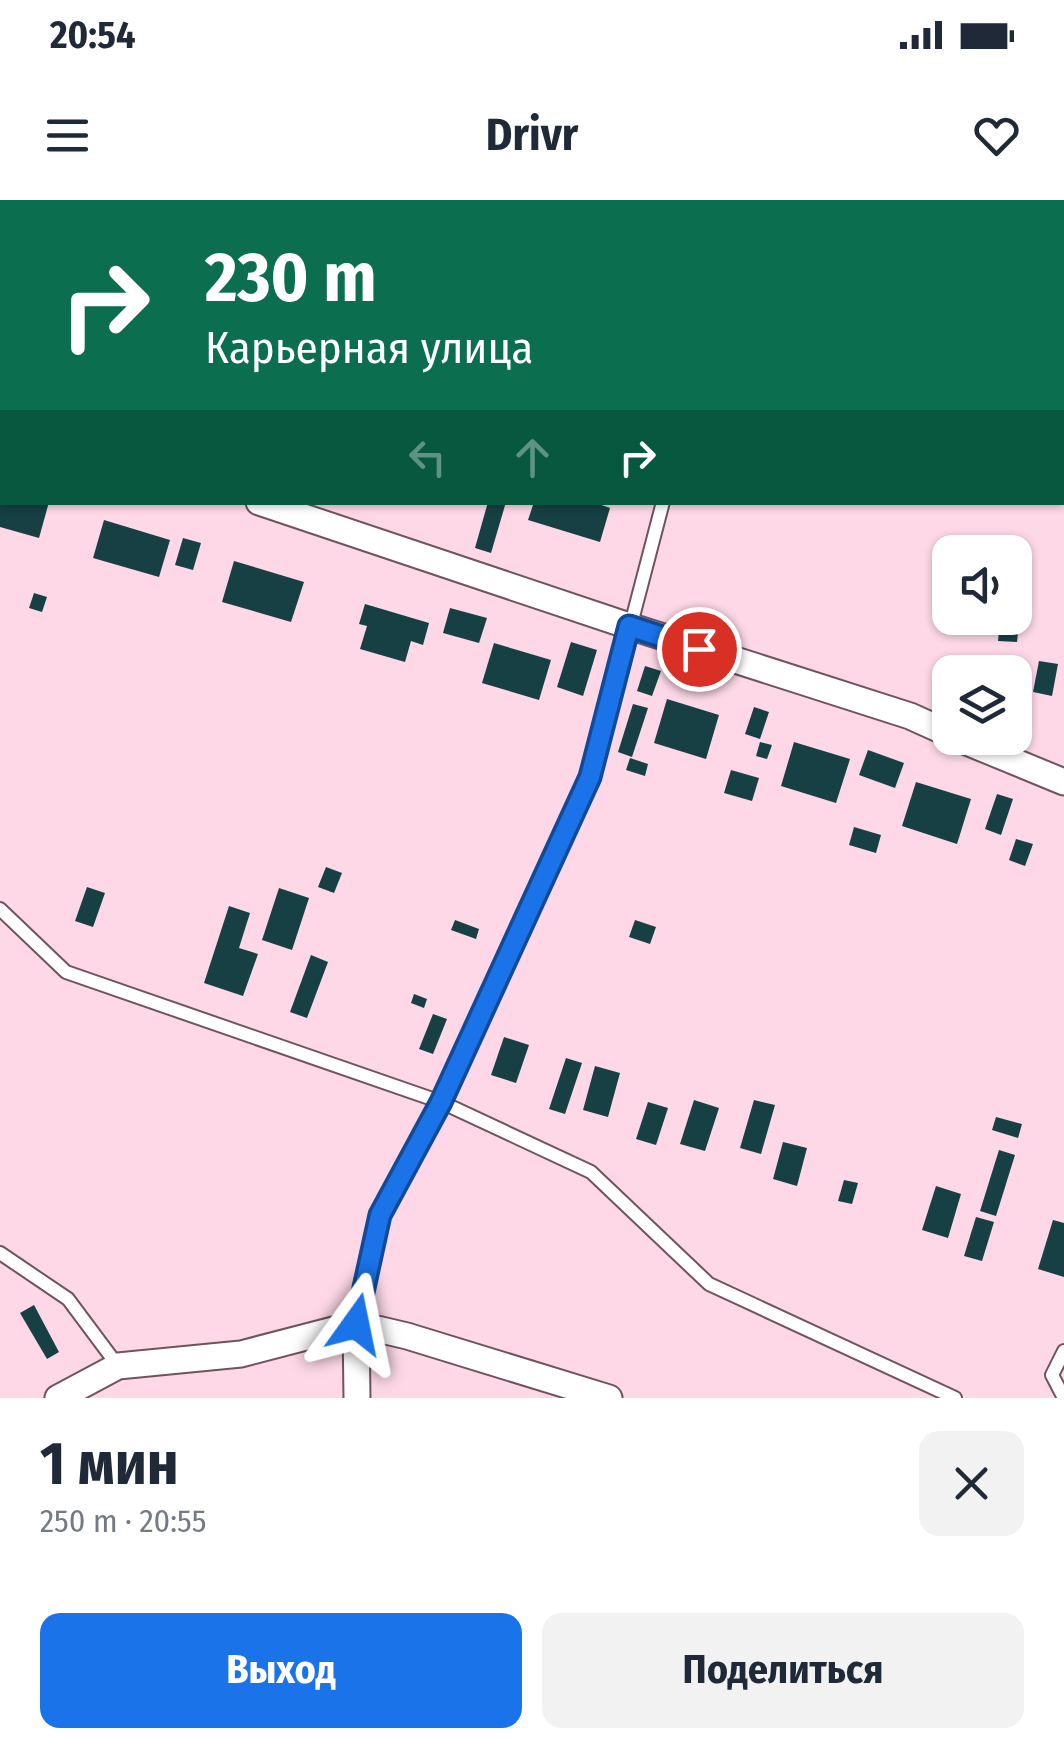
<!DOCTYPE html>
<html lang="ru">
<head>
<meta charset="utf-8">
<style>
	body { margin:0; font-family:"Fira Sans Condensed",sans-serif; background:#f2f2f3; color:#1f2937; height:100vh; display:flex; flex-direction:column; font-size:38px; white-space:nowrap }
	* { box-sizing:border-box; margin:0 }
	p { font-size:32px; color:#747a83 }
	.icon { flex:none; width:55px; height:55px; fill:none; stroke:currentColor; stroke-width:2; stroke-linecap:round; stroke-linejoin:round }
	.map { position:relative; height:1198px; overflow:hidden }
	.drawer { display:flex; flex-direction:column; background:#fff; flex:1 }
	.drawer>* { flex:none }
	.guide { position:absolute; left:0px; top:0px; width:1065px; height:305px; box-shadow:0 2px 8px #0004; background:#0b6e4f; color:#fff; overflow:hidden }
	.fabs { position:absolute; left:932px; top:335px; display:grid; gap:20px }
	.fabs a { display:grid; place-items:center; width:100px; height:100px; border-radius:20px; background:#fff; box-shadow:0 2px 8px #0004; font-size:50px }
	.pin { position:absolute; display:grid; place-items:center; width:85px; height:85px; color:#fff; margin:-42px; border:5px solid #fff; border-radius:50%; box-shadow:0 2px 10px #0007 }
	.me { position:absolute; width:110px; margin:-55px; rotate:12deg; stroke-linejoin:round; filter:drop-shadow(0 0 8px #0008) }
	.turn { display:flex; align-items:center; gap:35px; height:210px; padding:0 40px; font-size:45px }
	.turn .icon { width:130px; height:130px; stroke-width:2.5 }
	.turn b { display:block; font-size:70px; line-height:85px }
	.lanes { display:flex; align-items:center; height:95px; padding:0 40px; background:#0003; justify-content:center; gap:50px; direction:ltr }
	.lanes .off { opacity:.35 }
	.round { display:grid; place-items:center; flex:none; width:105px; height:105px; border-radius:20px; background:#f2f2f3 }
	.overview { display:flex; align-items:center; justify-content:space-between; height:170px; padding:0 40px }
	h1 { font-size:60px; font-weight:700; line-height:75px }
	.primary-button { display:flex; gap:20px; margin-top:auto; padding:20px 40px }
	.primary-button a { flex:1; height:115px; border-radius:20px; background:#1a73e8; color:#fff; font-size:40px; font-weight:700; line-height:115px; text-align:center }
	.primary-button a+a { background:#f2f2f3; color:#1f2937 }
	.status { display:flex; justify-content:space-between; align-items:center; height:70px; padding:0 50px; background:#fff; direction:ltr }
	.status svg { height:28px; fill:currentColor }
	header { display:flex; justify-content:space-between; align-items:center; height:130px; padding:0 40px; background:#fff; font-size:45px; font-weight:700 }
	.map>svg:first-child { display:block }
	.building { fill:#164044 }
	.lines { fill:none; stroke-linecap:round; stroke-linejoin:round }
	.lane-casing { stroke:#71525f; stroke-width:16 }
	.street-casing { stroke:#71525f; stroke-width:29 }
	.lane { stroke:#fff; stroke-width:12 }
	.street { stroke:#fff; stroke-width:25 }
	.route-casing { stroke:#114b97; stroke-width:25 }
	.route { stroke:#1a73e8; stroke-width:18 }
</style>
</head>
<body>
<div class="status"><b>20:54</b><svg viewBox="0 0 49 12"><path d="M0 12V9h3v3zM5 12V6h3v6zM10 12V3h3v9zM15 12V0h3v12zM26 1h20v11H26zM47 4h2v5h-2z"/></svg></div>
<header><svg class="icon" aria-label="menu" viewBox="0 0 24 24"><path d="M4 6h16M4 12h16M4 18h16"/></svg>Drivr<svg class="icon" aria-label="heart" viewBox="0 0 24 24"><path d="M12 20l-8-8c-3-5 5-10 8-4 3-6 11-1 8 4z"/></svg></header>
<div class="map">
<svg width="1064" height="1198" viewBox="0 0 1064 1198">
	<rect width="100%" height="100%" fill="#fed8e7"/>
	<g class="building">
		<polygon points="0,302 49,302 39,338 0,327"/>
		<polygon points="488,302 506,302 491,353 475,348"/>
		<polygon points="534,302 593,302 610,308 600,342 528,320"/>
		<polygon points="104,320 170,340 159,377 93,358"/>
		<polygon points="183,338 201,343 193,370 175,365"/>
		<polygon points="234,361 304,382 291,422 222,402"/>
		<polygon points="34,393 47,397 42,412 29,408"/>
		<polygon points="365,404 429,423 423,445 411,441 405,462 360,449 367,426 359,424"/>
		<polygon points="450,408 487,418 479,443 443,433"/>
		<polygon points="1000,420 1019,421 1017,442 998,441"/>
		<polygon points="571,442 597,450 583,496 557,487"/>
		<polygon points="494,443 551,460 539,500 482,483"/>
		<polygon points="1039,461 1058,464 1052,496 1033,492"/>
		<polygon points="995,464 1011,468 1009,472 993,472"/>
		<polygon points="645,466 661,471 652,496 637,491"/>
		<polygon points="667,499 719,515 706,559 654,543"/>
		<polygon points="633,504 648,508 632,557 618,552"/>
		<polygon points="754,507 769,512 760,539 745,534"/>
		<polygon points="760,542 772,545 767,559 756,556"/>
		<polygon points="794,542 850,559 836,603 781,586"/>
		<polygon points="868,550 904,563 895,588 859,575"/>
		<polygon points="630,558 648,564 645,576 626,570"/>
		<polygon points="731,570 759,578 752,601 724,593"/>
		<polygon points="916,582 971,599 957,644 902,626"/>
		<polygon points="997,594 1013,599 1001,635 985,629"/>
		<polygon points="854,627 881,635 876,653 849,645"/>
		<polygon points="1016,639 1033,644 1025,666 1009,660"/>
		<polygon points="326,667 342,673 334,693 318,687"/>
		<polygon points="87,687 105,693 93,727 75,721"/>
		<polygon points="279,688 309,698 292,750 262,740"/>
		<polygon points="229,706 250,713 239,748 258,754 243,796 204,783"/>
		<polygon points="455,720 479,729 476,739 451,730"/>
		<polygon points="635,720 656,727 650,744 629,737"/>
		<polygon points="311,755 328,762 307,818 290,812"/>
		<polygon points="414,794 427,799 424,808 411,803"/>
		<polygon points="433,814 447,819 433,854 419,849"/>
		<polygon points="504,837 529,845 516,883 491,875"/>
		<polygon points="566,858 582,863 565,914 549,909"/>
		<polygon points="595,866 620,873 608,917 583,910"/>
		<polygon points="694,900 719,908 705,951 680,944"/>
		<polygon points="754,900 775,905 761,954 740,948"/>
		<polygon points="648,902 668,908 656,945 636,939"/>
		<polygon points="996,917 1022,924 1018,938 992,930"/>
		<polygon points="783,942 807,948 797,986 773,979"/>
		<polygon points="999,950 1015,955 996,1016 980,1011"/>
		<polygon points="844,980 858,983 852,1004 838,1001"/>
		<polygon points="936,986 961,994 948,1038 922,1030"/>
		<polygon points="976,1017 994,1022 982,1061 964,1056"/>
		<polygon points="1053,1020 1064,1023 1064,1077 1038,1069"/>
		<polygon points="34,1105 59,1152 47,1159 20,1113"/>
	</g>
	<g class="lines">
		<g class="lane-casing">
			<g id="lane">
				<polyline points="0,709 66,772 441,902 591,972 709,1084 955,1198"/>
				<polyline points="0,1053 68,1099 118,1166"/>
				<polyline points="356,1124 380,1015 441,902 591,577 663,302"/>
				<polyline points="1064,1151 1052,1175 1064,1198"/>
			</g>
		</g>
		<g class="street-casing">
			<g id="street">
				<polyline points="503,0 512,2"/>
				<polyline points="10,2 11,0"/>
				<polyline points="0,31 2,24"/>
				<polyline points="1062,129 1064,129"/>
				<polyline points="0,216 2,216"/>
				<polyline points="259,302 629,426 910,516 950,534"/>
				<polyline points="957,538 1064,582"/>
				<polyline points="356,1124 357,1198"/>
				<polyline points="58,1198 118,1166 241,1154 356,1124 407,1136 609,1198"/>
			</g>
		</g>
		<use href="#lane" class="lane"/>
		<use href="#street" class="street"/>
	</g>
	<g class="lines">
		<g class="route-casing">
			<polyline id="route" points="356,1124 380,1015 441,902 590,577 629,426 699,449"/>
		</g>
		<use href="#route" class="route"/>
	</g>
</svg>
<div class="fabs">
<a><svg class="icon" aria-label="sound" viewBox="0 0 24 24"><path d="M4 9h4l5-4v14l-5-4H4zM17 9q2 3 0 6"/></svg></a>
<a><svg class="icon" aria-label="layers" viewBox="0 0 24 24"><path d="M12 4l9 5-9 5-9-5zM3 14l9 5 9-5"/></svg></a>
</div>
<div class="pin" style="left:699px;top:449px;background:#d93025"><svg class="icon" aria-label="arrive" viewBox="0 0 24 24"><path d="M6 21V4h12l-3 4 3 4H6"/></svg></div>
<svg class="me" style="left:356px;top:1124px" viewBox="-20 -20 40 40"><path d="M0-17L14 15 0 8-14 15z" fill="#1a73e8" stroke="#fff" stroke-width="4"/></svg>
<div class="guide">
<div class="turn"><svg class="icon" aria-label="right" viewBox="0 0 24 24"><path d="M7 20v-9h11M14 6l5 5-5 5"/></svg><div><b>230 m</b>Карьерная улица</div></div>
<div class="lanes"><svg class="icon off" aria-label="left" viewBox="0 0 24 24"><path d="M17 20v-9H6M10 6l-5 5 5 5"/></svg><svg class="icon off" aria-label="ahead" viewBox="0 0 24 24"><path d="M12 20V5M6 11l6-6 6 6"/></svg><svg class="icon" aria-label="right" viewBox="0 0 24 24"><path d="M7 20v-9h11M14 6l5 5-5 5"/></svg></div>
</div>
</div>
<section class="drawer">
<div class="overview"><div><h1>1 мин</h1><p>250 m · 20:55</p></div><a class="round"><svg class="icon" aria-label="close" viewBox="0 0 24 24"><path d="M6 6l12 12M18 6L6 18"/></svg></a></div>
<div class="primary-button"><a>Выход</a><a>Поделиться</a></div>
</section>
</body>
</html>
